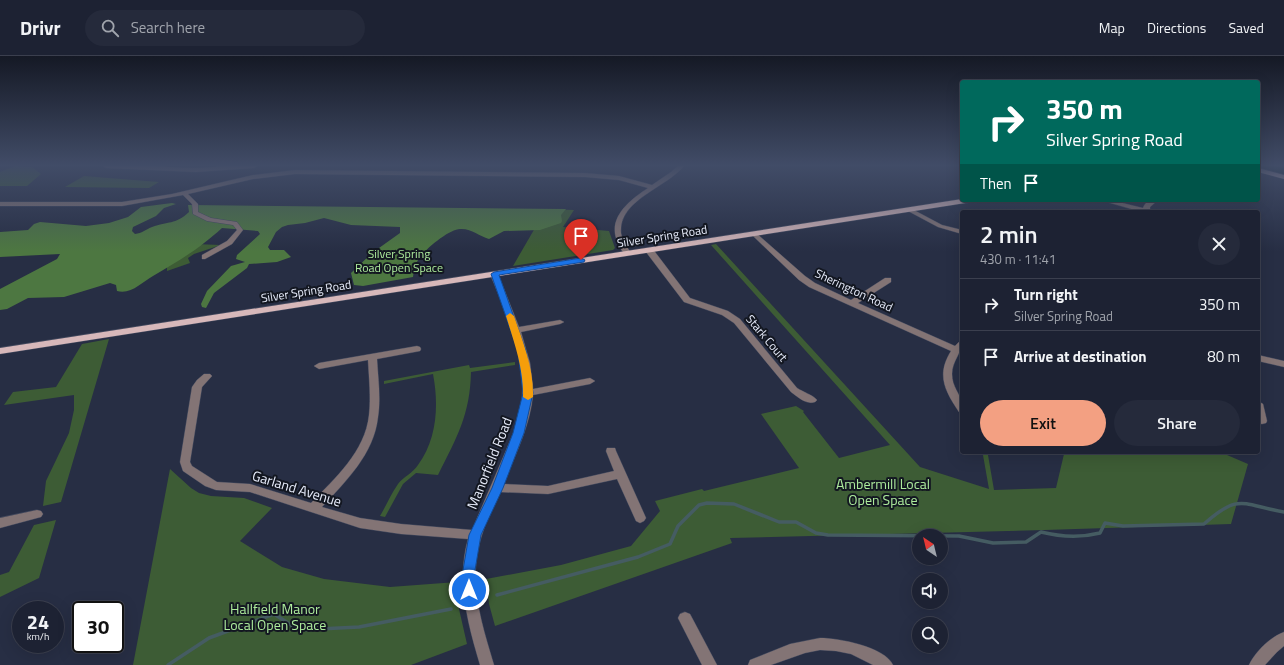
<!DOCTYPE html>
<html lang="en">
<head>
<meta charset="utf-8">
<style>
	body { margin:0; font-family:"Titillium Web",sans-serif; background:#252a3b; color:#f1f3f6; height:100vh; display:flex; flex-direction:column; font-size:15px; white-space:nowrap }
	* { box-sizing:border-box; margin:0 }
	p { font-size:13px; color:#a0a4ac }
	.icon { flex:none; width:22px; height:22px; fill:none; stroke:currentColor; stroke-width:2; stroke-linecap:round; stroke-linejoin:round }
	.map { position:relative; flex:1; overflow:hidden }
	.sheet { position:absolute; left:960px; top:154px; width:300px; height:244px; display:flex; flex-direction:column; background:#1d2233; border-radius:4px; box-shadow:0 4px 16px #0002,0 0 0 1px #3b3f4e }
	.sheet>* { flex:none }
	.banner { position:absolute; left:960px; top:24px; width:300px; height:122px; border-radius:4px; box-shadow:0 4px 16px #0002,0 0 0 1px #3b3f4e; background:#00695c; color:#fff; overflow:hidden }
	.needle { width:26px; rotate:325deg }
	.buttons { position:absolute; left:912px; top:473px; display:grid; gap:8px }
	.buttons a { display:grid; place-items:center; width:36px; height:36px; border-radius:50%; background:#1d2233; box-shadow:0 4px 16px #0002,0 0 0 1px #3b3f4e; font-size:20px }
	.speed { position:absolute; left:12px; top:545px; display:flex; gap:8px; font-size:20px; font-weight:700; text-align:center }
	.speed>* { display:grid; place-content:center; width:52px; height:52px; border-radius:50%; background:#1d2233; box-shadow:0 4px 16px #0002,0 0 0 1px #3b3f4e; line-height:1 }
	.speed small { font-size:10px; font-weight:400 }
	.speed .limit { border:2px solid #111; border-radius:6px; background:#fff; color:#111 }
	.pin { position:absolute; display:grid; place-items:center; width:34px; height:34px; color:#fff; margin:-41px -17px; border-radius:50% 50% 50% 0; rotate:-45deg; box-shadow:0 0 4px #0007 }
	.pin .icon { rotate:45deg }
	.me { position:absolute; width:44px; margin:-22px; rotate:0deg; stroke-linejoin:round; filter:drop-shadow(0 0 3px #0008) }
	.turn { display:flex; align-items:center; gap:14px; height:84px; padding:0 20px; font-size:18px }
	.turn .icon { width:52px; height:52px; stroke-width:2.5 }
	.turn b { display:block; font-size:28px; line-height:34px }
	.then { display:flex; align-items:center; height:38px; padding:0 20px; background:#0003; gap:8px; font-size:15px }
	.round { display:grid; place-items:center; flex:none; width:42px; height:42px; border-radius:21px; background:#252a3b }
	.headline { display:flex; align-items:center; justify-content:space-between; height:68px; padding:0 20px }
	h1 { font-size:24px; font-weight:600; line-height:30px }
	.button { display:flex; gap:8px; margin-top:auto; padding:8px 20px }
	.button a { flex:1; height:46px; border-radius:24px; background:#f3a082; color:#111; font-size:16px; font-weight:600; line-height:46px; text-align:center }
	.button a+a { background:#252a3b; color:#f1f3f6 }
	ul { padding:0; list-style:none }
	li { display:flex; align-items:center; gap:12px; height:52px; padding:0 20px; border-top:1px solid #3b3f4e }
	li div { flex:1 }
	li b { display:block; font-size:15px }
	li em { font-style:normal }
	header { display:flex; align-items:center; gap:24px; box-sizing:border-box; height:56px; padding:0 20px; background:#1d2233; border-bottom:1px solid #3b3f4e }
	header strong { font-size:19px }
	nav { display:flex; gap:22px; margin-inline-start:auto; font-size:14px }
	.search { width:280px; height:36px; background:#252a3b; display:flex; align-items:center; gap:10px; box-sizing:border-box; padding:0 14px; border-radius:22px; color:#a0a4ac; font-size:15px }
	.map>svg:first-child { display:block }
	.green { fill:#3d5c35 }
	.forest { fill:#4d7741 }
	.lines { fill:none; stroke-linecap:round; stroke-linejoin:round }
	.stream { stroke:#455c62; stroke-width:3.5 }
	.river { fill:#001e20; fill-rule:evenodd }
	.minor-casing { stroke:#42495e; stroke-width:1 }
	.major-casing { stroke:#42495e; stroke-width:1 }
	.minor { fill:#837475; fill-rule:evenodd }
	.major { fill:#d7b8ba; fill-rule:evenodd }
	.route { fill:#1a73e8; stroke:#114b97 }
	.slow { fill:#f59e0b }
	.labels { text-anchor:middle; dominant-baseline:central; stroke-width:4; stroke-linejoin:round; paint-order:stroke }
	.street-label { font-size:12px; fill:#e7ecfb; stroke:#131721 }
	.park-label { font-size:12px; fill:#adeb9c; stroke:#131721 }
	.near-street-label { font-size:14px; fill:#e7ecfb; stroke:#131721 }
	.near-park-label { font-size:14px; fill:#adeb9c; stroke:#131721 }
</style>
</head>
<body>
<header>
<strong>Drivr</strong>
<div class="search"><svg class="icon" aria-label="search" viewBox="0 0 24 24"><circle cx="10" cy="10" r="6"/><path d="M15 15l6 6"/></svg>Search here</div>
<nav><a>Map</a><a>Directions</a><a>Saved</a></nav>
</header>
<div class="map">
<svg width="1284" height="609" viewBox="0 0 1284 609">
	<rect width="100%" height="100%" fill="#272e44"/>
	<g class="green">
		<polygon points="15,110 32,111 41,118 27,130 0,130 0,116"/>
		<polygon points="84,120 159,126 149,132 65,131"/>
		<polygon points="546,153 574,154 563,171 609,175 615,192 613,194 513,210"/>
		<polygon points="194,188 221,189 194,198 188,202 190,207 167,215 167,211"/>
		<polygon points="716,188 920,411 989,433 983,399 988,399 994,434 1056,432 1064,398 1063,396 1220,396 1248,408 1231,468 1045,474 730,482 732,487 495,570 489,548 486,523 561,509 631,490 660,455 655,445 702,433 704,435 799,412 761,358 796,350 804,355 803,356 839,402 890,389 711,189"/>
		<polygon points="109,283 61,446 43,450 46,425 69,377 74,354 74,339 4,349 13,336 56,331 82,288"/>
		<path d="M515,306V309L471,316C470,359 457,381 438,419L416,417L403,428L385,461L380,460C386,450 391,438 398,428C403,421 413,417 418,409C437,383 439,349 433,318L384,328V325L469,309L470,312Z"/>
		<polygon points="170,413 191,432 199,437 211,440 244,442 272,452 240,485 282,511 324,523 390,531 457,526 459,553 467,588 411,609 133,609"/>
		<polygon points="56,464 39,522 0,541 0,519 9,516 34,469"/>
	</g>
	<path class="forest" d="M172,147L176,148L164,152L156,160L133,171L132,175L135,178C142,177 145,174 152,171C168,165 175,169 189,156L188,149H190L566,153L561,159L562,165L561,167L540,174L504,175L489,183C479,180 471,172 460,173C449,173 421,196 417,206C414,210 414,216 413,221L363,230L354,229L351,217L372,197L400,177V171L351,169L324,162L305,167L288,169L282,171L276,176L268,191L270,194H284L291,201L277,206L249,208L247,212L214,237L206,252L202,251L201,248L207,235L231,210L245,206L236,203L237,199L260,178L258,175L222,172C199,193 180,204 153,220C142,226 131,239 117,235L116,229L110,227L64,241L28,242L7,253L0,254V233L57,203L60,198L0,201V176L28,174L34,168L40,166L86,170L109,167L128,161L141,151Z"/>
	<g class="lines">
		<g class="stream">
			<path d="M497,539L638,501L670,488L678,470L699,449L707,447L734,448L779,466H796L816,477L828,479L959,480L993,487L1026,486L1041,476C1061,481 1080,482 1100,477L1105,467L1123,470L1204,468C1240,436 1242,449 1284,456"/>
			<polyline points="168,609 209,582 274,558 299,574 359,571 451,553"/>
		</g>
		<polygon class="river" points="1260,110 1275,110 1284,112 1284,118 1261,112"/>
		<g class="minor-casing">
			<g id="minor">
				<path d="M103,110C133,106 165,112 195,112C216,112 237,107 257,110L254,112L196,116L106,112Z"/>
				<path d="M678,110H684C666,132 618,144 621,177C622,184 627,191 631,197L627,199C622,197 620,191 618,187C606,162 630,144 648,132L619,124L585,121L295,118L253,123L188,138L198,148V156L211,162L237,166L243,174L232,188L205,203H202V199L227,185L237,174L233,169L207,165L193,158L192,148L183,139L122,150H0V146H122L172,138L253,119L295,114L585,117L619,120L652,129L671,116Z"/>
				<path d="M1100,144H1110L1143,152C1145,145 1152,144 1158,144L1150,151V154L1153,156H1142Z"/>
				<polygon points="910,152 942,169 962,174 962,178 938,171 908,155 908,153"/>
				<path d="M754,176L756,177L805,220L815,227L851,244L885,222H891V226L858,247L955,290L959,286L962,285C962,297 952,305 952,318C952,331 960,337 962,348C963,351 962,354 962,357L959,356C945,335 936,319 951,295L809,231L799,224L752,179L751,178Z"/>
				<path d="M646,192H652L690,242L728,255L740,263L797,332C803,336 813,339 817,344L815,346C806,349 798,341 791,336L734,267L722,259L684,246L646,196Z"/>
				<path d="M491,216H497L498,218L519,271L560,264L564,266L560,268L521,276L530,307L533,333L590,322L595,325L590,328L533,339C530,370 515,400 503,428L548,430L614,415L606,395L607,392H615L616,395L646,462L644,465L640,467L636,465L617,423L548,438L499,436C491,455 482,474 478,494C470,533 483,572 494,609H480C468,568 456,526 468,483L401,478L360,472L250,436L216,434L205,430L183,415L180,406L192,331L197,324L204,318H210L212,320L202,331L190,406L192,410L217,426L250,428L311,447C335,422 365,396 369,359C371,341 369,323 368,304L319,313L314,310L319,307L417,290L420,291L421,293L420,295L377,303C378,322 381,342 378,361C374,398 346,425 322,451L360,462L401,468L472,474L516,371C534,315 511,269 490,218Z"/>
				<polygon points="1258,299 1284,305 1284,311 1258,305"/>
				<polygon points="1258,345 1263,348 1267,365 1266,367 1262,368 1258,367"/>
				<polygon points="37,454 41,455 43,458 41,461 0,472 0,462"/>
				<polygon points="685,556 690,558 717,609 702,609 678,562 680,558"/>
				<path d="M1284,576V590L1277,596L1265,609H1249C1255,596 1270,581 1284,576Z"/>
				<path d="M820,582C839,582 885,591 893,609H873L851,598L836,595L820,594L805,597L771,609H748L750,604L790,588Z"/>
			</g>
		</g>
		<g class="major-casing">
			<g id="major">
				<polygon points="1258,112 1284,119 1284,123 1258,116"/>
				<polygon points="962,143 975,144 972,146 0,298 0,292"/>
			</g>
		</g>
		<use href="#minor" class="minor"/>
		<use href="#major" class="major"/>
	</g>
	<linearGradient id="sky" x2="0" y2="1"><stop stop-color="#151925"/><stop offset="0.56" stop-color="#414c67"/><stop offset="1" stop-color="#414c67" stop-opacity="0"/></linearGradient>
	<rect width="1284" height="195" fill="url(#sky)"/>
	<polygon class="route" points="581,202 585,204 584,206 499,219 526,295 533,337 524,377 503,432 481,479 475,514 476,534 474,538 469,539 465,538 463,534 463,514 469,479 492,432 513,377 523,337 518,295 491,218 494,216"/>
	<path class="slow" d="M510,257L514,260C523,286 534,313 533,341L528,344L523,341C524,313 514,286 506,260Z"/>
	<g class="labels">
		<g class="street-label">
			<text transform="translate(662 180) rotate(-9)">Silver Spring Road</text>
			<text transform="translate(854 234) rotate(25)">Sherington Road</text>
			<text transform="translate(306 235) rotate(-9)">Silver Spring Road</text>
			<text transform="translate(767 282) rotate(50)">Stark Court</text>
		</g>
		<g class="park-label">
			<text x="399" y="197">Silver Spring<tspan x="399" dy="14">Road Open Space</tspan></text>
		</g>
		<g class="near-street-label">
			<text transform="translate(489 407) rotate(-68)">Manorfield Road</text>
			<text transform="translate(297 432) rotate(17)">Garland Avenue</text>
		</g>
		<g class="near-park-label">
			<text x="883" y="427">Ambermill Local<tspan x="883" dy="16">Open Space</tspan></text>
			<text x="275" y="552">Hallfield Manor<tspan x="275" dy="16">Local Open Space</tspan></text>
		</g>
	</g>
</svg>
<div class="buttons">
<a><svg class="needle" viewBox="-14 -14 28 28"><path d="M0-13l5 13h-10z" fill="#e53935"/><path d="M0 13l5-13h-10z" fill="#a0a4ac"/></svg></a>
<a><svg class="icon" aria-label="sound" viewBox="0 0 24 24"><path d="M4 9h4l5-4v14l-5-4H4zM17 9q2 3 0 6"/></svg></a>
<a><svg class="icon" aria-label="search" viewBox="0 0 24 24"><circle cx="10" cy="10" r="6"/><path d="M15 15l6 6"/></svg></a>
</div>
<div class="speed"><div>24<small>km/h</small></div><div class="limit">30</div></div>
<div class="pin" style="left:581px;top:204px;background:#d93025"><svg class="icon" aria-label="arrive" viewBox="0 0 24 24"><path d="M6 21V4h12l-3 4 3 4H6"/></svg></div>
<svg class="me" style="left:469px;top:534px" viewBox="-20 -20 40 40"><circle r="17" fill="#1a73e8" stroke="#fff" stroke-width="3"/><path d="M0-11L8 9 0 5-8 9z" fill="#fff"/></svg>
<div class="banner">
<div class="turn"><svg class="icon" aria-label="right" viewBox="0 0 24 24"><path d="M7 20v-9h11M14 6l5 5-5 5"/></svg><div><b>350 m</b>Silver Spring Road</div></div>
<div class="then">Then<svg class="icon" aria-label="arrive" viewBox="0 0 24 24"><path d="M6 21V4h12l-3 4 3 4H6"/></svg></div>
</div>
<section class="sheet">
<div class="headline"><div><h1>2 min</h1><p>430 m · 11:41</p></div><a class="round"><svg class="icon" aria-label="close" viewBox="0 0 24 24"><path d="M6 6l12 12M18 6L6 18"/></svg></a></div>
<ul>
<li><svg class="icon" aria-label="right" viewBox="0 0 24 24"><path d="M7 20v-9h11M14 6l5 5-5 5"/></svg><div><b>Turn right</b><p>Silver Spring Road</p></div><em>350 m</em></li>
<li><svg class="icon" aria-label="arrive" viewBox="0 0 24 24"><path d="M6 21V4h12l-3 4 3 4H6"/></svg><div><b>Arrive at destination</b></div><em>80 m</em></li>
</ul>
<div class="button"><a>Exit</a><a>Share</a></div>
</section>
</div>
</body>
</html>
